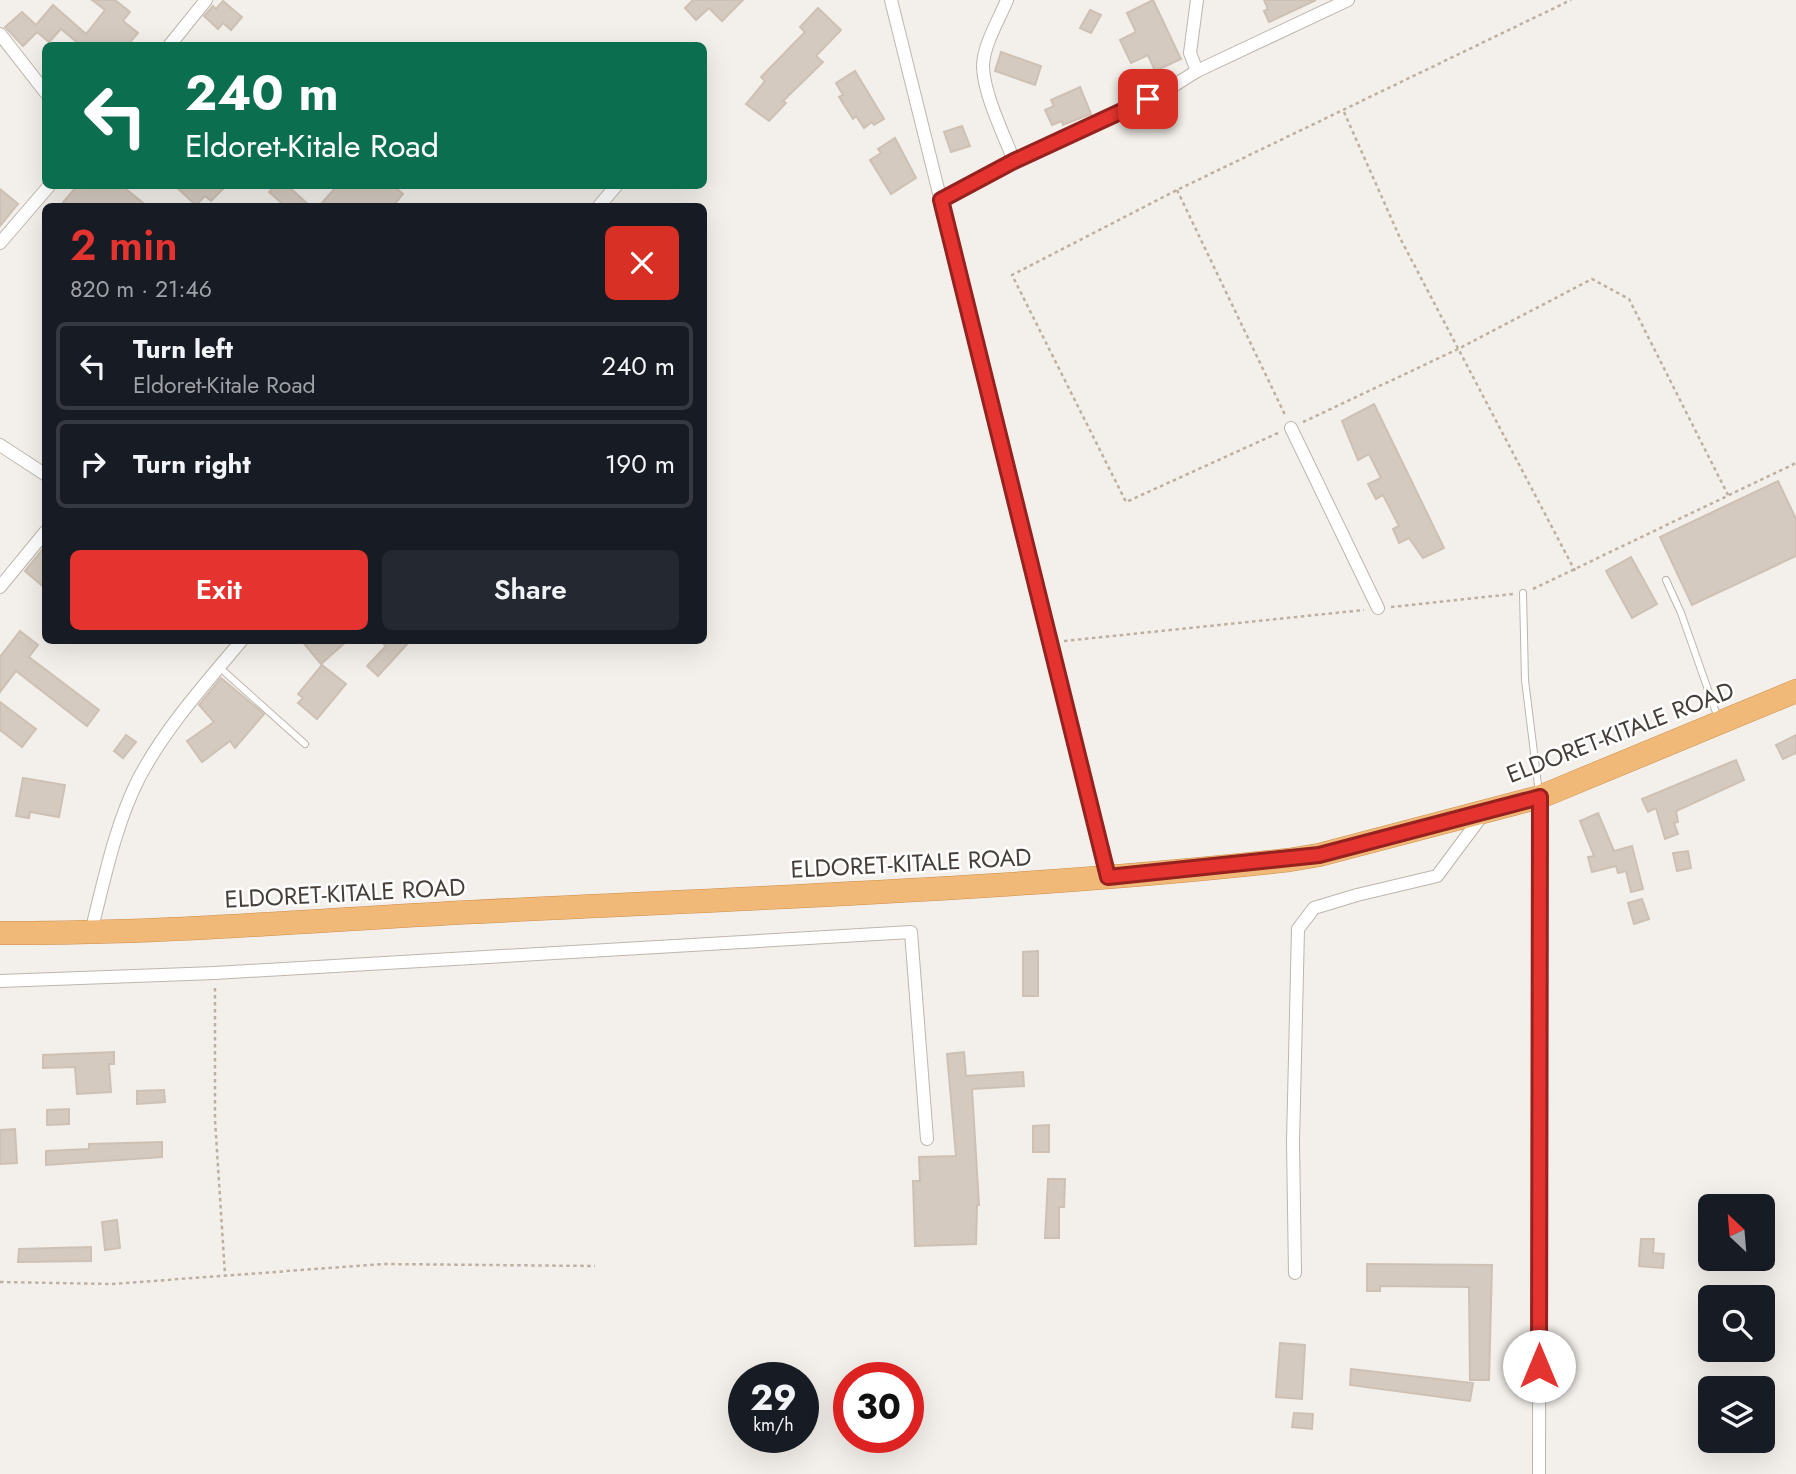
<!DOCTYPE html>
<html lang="en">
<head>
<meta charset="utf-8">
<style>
	body { margin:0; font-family:Jost,sans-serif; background:#242831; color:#f1f3f6; height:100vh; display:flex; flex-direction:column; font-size:26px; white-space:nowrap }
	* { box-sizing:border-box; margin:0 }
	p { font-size:23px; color:#9ea1a6 }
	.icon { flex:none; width:38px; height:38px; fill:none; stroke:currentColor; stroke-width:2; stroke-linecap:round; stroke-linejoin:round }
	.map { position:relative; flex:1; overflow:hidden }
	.side { position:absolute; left:42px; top:203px; width:665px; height:441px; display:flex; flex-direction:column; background:#171b24; border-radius:10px; box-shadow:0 7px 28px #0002 }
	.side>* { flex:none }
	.hud { position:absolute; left:42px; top:42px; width:665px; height:147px; border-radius:10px; box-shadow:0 7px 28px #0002; background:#0b6e4f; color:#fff; overflow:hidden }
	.needle { width:46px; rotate:334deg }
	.controls { position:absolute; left:1698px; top:1194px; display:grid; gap:14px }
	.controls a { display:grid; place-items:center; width:77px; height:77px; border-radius:10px; background:#171b24; box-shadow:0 7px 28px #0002; font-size:35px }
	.speed { position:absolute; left:728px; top:1362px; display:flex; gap:14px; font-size:35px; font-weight:700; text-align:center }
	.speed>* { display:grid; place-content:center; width:91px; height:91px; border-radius:50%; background:#171b24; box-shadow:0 7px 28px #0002; line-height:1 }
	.speed small { font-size:18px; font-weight:400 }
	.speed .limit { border:10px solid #d22; background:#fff; color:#111 }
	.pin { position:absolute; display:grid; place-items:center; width:60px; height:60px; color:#fff; margin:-30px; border-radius:14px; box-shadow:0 4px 10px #0006 }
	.me { position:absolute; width:77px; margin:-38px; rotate:0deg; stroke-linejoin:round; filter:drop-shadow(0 0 5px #0008) }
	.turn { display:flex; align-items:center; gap:24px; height:147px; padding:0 28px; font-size:32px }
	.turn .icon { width:91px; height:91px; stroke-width:2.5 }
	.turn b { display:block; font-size:49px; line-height:60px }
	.round { display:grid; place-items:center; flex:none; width:74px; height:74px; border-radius:10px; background:#242831 }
	.overview { display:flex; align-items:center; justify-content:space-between; height:119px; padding:0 28px }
	h1 { font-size:42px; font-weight:600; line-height:52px; color:#e5342f }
	.primary-button { display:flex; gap:14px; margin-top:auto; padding:14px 28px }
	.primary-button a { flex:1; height:80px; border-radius:10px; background:#e5342f; color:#fff; font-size:28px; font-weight:600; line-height:80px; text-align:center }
	.primary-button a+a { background:#242831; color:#f1f3f6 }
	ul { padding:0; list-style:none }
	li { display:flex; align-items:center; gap:21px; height:88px; margin:0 14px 10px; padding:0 14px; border:4px solid #363941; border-radius:10px }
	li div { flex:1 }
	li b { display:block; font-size:26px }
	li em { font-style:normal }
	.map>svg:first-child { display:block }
	.building { fill:#d4cac0; stroke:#cec1b4; stroke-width:2 }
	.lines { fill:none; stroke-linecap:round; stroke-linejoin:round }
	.lane-casing { stroke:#beb6ad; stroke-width:8 }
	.street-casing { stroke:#beb6ad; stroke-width:14 }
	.highway-casing { stroke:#ce8d49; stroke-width:24 }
	.path { stroke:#beb0a0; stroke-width:2.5; stroke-dasharray:3.5 3.5; stroke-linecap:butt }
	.lane { stroke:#fff; stroke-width:6 }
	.street { stroke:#fff; stroke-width:12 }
	.highway { stroke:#f0b978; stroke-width:23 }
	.route-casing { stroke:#95221f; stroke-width:18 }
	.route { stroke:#e5342f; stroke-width:12 }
	.labels { text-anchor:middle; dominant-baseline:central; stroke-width:5; stroke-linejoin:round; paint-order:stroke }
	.street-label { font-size:24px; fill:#463f39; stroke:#fff }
</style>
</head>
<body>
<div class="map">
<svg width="1796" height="1474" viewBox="0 0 1796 1474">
	<rect width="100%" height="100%" fill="#f3efea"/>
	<g class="building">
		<polygon points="92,0 115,0 130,12 123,21 138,33 127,46 77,46 79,44 61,29 49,42 37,32 23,46 5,27 22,12 36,25 53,5 86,34 105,10"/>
		<polygon points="693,0 743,0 722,21 709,8 696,20 685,8"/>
		<polygon points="1153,0 1181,59 1155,71 1148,55 1131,63 1120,40 1136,32 1127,13"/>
		<polygon points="1264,0 1316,0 1269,22 1264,11 1268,9"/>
		<polygon points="223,1 242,17 231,30 223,23 218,29 204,16 213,6 216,9"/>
		<polygon points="818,8 841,30 816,56 823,62 783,101 786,103 769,121 746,104 765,81 761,77 805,32 800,27"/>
		<polygon points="1090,10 1101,15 1091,33 1080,28"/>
		<polygon points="1001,52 1041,66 1035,85 995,71"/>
		<polygon points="855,71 884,119 874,125 872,122 864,128 856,116 853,119 839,97 843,95 836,83"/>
		<polygon points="1080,87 1091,114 1063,125 1062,121 1052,125 1045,110 1054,106 1051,100"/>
		<polygon points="962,126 970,146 951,152 944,132"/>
		<polygon points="895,138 916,178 891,194 870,160 881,153 878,149"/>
		<polygon points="77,186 122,186 147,206 60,206"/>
		<polygon points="175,186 226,186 211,201 205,196 196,205"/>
		<polygon points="275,186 288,186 310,206 285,206 269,192"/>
		<polygon points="337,186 393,186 403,194 393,206 319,206"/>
		<polygon points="0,189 18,204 0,226"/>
		<polygon points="1374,404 1444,548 1423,558 1409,538 1399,543 1393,529 1399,526 1383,495 1376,499 1368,484 1381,478 1369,454 1358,460 1342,421"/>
		<polygon points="1778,481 1796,519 1796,556 1692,605 1660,537"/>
		<polygon points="46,545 46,589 25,571"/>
		<polygon points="1631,557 1657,604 1632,618 1606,571"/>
		<polygon points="20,631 38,645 29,657 99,710 87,726 16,671 0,692 0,657"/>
		<polygon points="301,640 348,640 321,664"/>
		<polygon points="379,640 411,640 378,676 367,666 386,646"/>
		<polygon points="322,665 346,684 317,719 298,703 303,698 298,694"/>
		<polygon points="221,678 264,714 235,748 230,741 202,762 187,741 214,722 199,705"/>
		<polygon points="0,702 36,729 22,747 0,730"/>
		<polygon points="126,735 136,742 123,758 114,751"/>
		<polygon points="1796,735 1796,753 1783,759 1776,745"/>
		<polygon points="1736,760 1744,780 1676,811 1678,822 1674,823 1678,834 1665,839 1656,808 1648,812 1642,799"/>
		<polygon points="23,778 65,785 59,817 30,812 29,818 16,816"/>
		<polygon points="1598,813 1614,851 1632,846 1643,889 1631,892 1626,871 1618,873 1616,866 1592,872 1588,857 1594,856 1580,821"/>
		<polygon points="1688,851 1691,868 1677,871 1673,853"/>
		<polygon points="1642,899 1649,919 1634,924 1628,903"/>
		<polygon points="1038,951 1038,996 1023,996 1023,952"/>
		<polygon points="114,1052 114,1064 109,1064 111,1092 77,1094 75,1067 43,1068 43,1055"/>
		<polygon points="964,1052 966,1076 1023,1072 1024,1086 972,1089 979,1205 977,1205 976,1244 915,1246 913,1181 920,1181 919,1157 956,1156 947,1054"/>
		<polygon points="164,1090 165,1102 137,1104 137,1091"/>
		<polygon points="69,1109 69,1124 47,1125 47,1110"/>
		<polygon points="1049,1125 1049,1152 1033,1152 1033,1126"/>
		<polygon points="15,1129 17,1163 0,1164 0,1130"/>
		<polygon points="162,1142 162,1157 46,1165 46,1151 89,1149 89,1144"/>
		<polygon points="1048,1179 1065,1179 1064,1207 1059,1207 1059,1238 1045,1238"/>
		<polygon points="117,1220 120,1248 105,1250 102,1222"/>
		<polygon points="1641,1239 1654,1239 1653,1253 1664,1254 1663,1268 1639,1266"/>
		<polygon points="91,1247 91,1261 18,1262 19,1249"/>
		<polygon points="1367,1264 1492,1265 1489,1380 1470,1380 1469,1287 1380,1286 1380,1291 1367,1291"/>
		<polygon points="1280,1343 1305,1345 1302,1399 1276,1397"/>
		<polygon points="1351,1369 1473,1383 1470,1401 1350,1385"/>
		<polygon points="1294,1413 1313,1414 1312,1429 1292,1427"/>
	</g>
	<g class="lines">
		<g class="lane-casing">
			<g id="lane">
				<polyline points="1666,580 1681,613 1718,718"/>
				<polyline points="1523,593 1525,680 1539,793"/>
				<polyline points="219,667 305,744"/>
			</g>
		</g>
		<g class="street-casing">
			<g id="street">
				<polyline points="891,0 1109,877"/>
				<path d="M1007,0C999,20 983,45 983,67C984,95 1004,135 1014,161"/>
				<polyline points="0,34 46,93"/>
				<polyline points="169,46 206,0"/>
				<polyline points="1197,71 1348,0"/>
				<polyline points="941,200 1014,161 1170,88 1197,71 1190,53 1197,0"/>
				<polyline points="599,206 616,186"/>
				<polyline points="0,243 49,186"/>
				<polyline points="1291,428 1378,608"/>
				<polyline points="0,445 46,475"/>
				<polyline points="0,587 46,531"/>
				<path d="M91,932C104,881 115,825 139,778C166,727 205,684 242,640"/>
				<polyline points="0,981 215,973 911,932 927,1139"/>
				<polyline points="1295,1273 1293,1142 1298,929 1314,908 1357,895 1437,876 1484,813"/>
				<polyline points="1539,1474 1540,797"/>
			</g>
		</g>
		<g class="highway-casing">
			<path id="highway" d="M0,933C158,934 316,920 473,912C745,898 1019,890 1289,860L1319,855L1540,797L1796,691"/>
		</g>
		<g class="path">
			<polyline points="1344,112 1400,238 1575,571"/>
			<polyline points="1177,190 1286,417"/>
			<polyline points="1303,422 1456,350 1592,279 1629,299 1728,495"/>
			<polyline points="1278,433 1126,502 1012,275 1177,190 1571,0"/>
			<polyline points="1533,589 1796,463"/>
			<polyline points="1391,607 1513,594"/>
			<polyline points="1064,641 1364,610"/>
			<polyline points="215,988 215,1120 225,1275"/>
			<polyline points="0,1282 112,1284 383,1264 595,1266"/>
		</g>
		<use href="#lane" class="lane"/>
		<use href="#street" class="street"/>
		<use href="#highway" class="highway"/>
	</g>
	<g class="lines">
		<g class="route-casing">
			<polyline id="route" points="1148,99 1014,161 941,200 1108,877 1319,855 1540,797 1539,1366"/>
		</g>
		<use href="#route" class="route"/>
	</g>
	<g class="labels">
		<g class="street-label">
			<text transform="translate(1620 732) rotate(-21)">ELDORET-KITALE ROAD</text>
			<text transform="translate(911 863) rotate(-3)">ELDORET-KITALE ROAD</text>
			<text transform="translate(345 893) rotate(-3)">ELDORET-KITALE ROAD</text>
		</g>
	</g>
</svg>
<div class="controls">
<a><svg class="needle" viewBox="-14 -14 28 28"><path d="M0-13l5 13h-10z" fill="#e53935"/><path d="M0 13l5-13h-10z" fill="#9ea1a6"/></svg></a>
<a><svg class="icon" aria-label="search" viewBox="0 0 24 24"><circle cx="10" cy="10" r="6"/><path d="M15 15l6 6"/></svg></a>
<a><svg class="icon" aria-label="layers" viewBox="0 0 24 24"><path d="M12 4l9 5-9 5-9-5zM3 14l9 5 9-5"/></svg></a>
</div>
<div class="speed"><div>29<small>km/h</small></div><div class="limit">30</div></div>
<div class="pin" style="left:1148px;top:99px;background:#d93025"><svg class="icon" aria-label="arrive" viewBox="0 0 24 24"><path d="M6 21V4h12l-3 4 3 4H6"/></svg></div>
<svg class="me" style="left:1539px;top:1366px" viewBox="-20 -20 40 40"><circle r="19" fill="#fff"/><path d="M0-13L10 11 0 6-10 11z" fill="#e5342f"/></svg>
<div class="hud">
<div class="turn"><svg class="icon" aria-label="left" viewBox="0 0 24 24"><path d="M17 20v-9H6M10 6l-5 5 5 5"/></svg><div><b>240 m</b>Eldoret-Kitale Road</div></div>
</div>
<section class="side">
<div class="overview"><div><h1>2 min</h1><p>820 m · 21:46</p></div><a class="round" style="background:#d93025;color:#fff"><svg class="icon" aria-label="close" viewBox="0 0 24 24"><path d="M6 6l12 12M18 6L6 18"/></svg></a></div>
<ul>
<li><svg class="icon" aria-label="left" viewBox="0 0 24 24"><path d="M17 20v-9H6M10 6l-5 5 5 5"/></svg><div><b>Turn left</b><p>Eldoret-Kitale Road</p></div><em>240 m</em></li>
<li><svg class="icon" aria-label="right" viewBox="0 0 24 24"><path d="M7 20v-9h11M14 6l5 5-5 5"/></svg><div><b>Turn right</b></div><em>190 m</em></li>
</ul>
<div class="primary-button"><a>Exit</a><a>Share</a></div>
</section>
</div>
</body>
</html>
